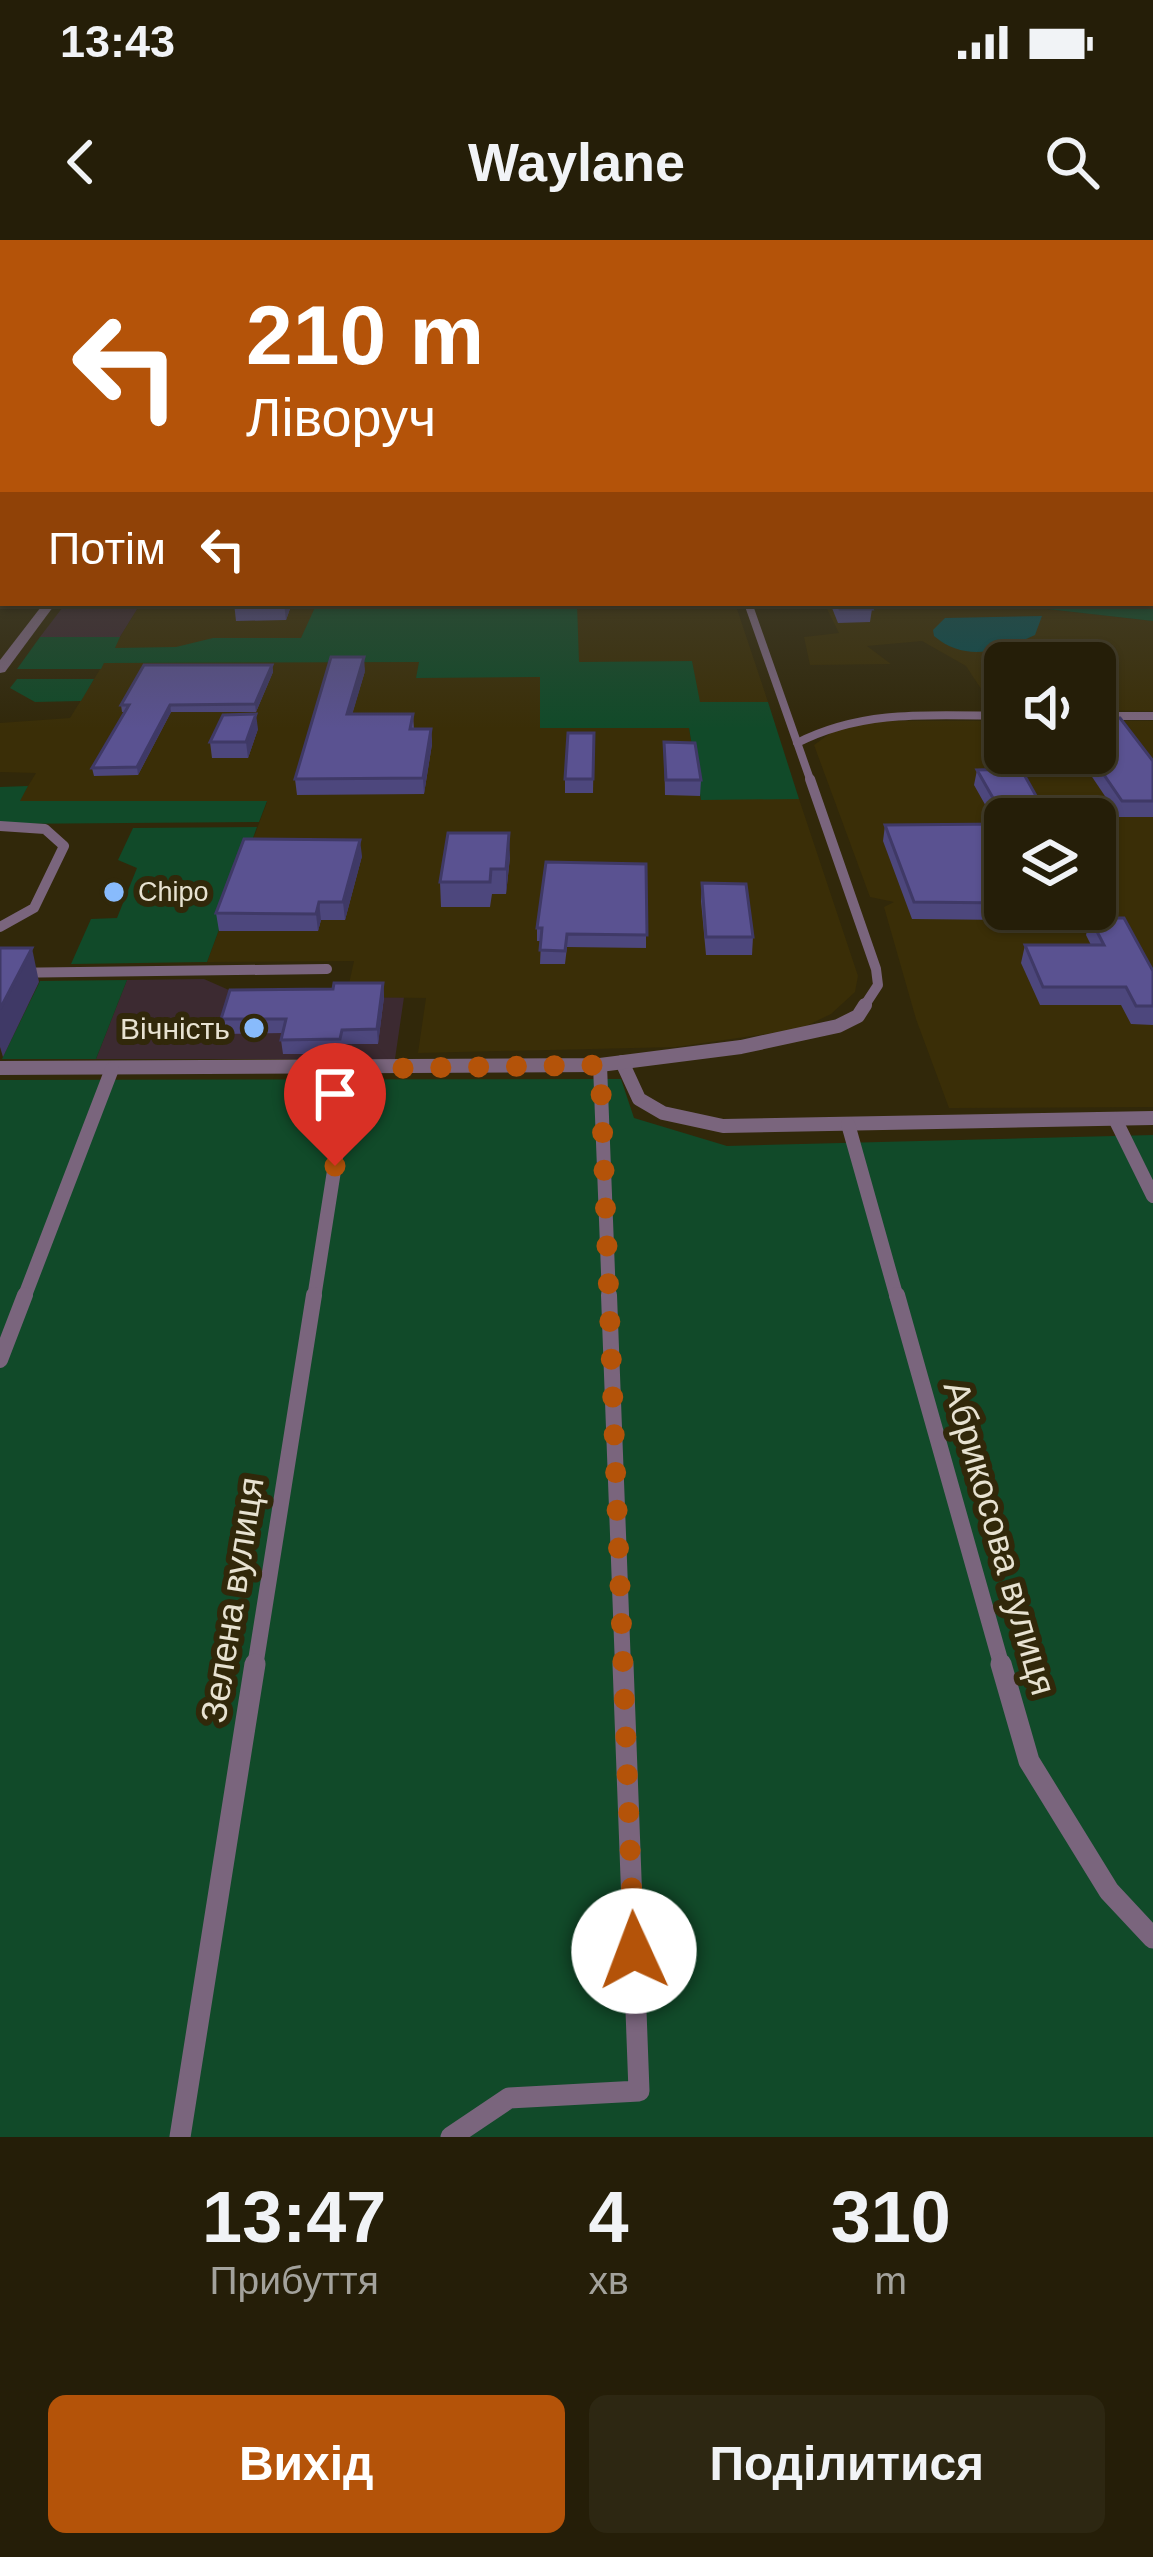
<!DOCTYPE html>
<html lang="uk">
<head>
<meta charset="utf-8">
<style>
	body { margin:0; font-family:Helvetica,sans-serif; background:#2d2712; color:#f1f3f6; height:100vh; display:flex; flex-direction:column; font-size:45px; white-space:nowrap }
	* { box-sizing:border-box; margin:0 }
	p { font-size:39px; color:#a3a29c }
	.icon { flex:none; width:66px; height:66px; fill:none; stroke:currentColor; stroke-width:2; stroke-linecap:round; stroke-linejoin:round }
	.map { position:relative; height:1897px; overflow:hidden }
	.side { display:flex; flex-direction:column; background:#251e08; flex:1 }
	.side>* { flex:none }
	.hud { position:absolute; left:0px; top:0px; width:1155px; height:366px; box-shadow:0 3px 9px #0004,0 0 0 3px #423c29; background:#b45309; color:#fff; overflow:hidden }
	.controls { position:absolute; left:984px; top:402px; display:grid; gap:24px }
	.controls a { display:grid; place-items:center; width:132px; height:132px; border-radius:18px; background:#251e08; box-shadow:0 3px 9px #0004,0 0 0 3px #423c29; font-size:60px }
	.pin { position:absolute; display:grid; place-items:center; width:102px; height:102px; color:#fff; margin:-123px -51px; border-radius:50% 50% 50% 0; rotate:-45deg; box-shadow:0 0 12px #0007 }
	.pin .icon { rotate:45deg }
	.me { position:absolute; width:132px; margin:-66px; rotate:358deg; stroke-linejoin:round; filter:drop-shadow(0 0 9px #0008) }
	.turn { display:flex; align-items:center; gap:42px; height:252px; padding:0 48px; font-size:54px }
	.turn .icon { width:156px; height:156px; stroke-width:2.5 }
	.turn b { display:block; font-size:84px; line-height:102px }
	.then { display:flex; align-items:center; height:114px; padding:0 48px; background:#0003; gap:24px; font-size:45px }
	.eta { display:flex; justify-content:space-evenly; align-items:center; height:204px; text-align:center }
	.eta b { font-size:72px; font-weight:600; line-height:84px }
	.button { display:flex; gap:24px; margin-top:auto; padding:24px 48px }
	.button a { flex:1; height:138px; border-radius:18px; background:#b45309; color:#fff; font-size:48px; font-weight:600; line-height:138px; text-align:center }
	.button a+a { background:#2d2712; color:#f1f3f6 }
	.status { display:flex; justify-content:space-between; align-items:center; height:84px; padding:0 60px; background:#251e08; direction:ltr }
	.status svg { height:33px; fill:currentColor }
	header { display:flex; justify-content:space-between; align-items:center; height:156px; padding:0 48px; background:#251e08; font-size:54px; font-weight:600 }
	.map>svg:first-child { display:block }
	.commercial { fill:#3c2a31 }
	.built { fill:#3a2e07; fill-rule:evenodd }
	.green { fill:#114a29 }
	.water { fill:#0c4c4e }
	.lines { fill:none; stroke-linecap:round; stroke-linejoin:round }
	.service-far4 { stroke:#7a657d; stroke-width:8 }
	.service-far3 { stroke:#7a657d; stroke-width:10 }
	.service-far2 { stroke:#7a657d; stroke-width:14 }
	.service-far1 { stroke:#7a657d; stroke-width:16 }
	.service { stroke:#7a657d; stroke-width:21 }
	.tertiary { fill:#7a657d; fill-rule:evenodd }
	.wall { fill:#4d477d }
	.shaded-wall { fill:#3f3966 }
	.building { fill:#5a5291; stroke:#3f3966; stroke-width:3 }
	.route { stroke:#b45309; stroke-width:21; stroke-dasharray:0 37.8 }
	.poi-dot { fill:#88bbfc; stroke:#31280a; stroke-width:4.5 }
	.labels { text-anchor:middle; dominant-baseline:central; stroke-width:12; stroke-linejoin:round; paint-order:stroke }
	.far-poi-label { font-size:27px; fill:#e7e2d1; stroke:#31280a; text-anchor:start }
	.poi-label { font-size:30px; fill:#e7e2d1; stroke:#31280a; text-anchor:end }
	.near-street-label { font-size:36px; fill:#e7e2d1; stroke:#31280a }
</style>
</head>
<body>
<div class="status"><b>13:43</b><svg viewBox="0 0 49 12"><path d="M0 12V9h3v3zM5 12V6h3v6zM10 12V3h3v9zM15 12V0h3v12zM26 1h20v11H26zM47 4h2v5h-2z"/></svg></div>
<header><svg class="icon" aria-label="back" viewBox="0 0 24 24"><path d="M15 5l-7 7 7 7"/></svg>Waylane<svg class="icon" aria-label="search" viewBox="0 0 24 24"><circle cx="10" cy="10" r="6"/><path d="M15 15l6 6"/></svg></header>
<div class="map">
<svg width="1153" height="1897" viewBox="0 0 1153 1897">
	<rect width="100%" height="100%" fill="#31280a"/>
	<g class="commercial">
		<polygon points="66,363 141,363 120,397 40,397"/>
		<polygon points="204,739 247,758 404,757 395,819 96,819 127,740"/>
	</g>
	<g class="built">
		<polygon points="141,363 735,363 768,462 700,462 655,488 689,488 701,559 799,559 858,736 855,752 831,774 800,789 676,807 418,813 426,758 346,757 354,721 207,722 267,562 19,561 36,533 0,532 0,483 70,478"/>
		<polygon points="824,363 993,363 1153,381 1153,471 1095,470 1095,423 1005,423 1005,470 995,470 966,426 922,401 867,406 891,424 810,425 804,397 839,393"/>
		<path d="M861,481H1005V513H1095V481H1153V867L949,868L916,779L884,667L894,662L870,657L814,505L832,492ZM1005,579H1095V669H1005Z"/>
	</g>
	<g class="green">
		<polygon points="1153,235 1153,381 993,363 1152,363"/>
		<polygon points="317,363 577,363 579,422 692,421 700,462 768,462 799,559 701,560 689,488 540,488 540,437 416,438 419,422 104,423 101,429 17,429 40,397 120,397 115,408 176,407 213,398 301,398"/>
		<polygon points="17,439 94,439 81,461 35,462 10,448"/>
		<polygon points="28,546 20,561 267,561 259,582 0,584 0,547"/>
		<polygon points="257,587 207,722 71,724 91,679 117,678 137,628 118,620 133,588"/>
		<polygon points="127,740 96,819 2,819 40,741"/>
		<polygon points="621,839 634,878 727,906 1153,895 1153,1897 0,1897 0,840"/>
	</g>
	<path class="water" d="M1042,376L1035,395C1001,411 966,423 934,396L933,390L945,378Z"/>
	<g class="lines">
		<g class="service-far4">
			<polyline points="748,363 811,542"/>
			<polyline points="1095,476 1153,476"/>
			<path d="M797,503C863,469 932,475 1005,476"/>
		</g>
		<g class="service-far3">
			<polyline points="810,539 876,729 878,745 863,768"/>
			<polyline points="0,586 45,589 64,606 34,668 0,687"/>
			<polyline points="0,733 327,729"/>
		</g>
		<g class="service-far2">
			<polyline points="622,822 639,859 663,873 723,886 1153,878"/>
			<polyline points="600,825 609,1058"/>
			<polyline points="0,828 600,825 741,807 838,786 858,776 865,765"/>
			<polyline points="1115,879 1153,956"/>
			<polyline points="848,884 897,1058"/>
			<polyline points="24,1058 112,829"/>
			<polyline points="314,1058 350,829"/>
		</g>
		<g class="service-far1">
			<polyline points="609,1055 623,1427"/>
			<polyline points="897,1055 1002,1427"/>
			<polyline points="0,1120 25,1055"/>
			<polyline points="255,1427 314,1055"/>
		</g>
		<g class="service">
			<polyline points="1001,1424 1029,1521 1109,1651 1153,1698"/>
			<polyline points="180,1897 255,1424"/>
			<polyline points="451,1897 509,1858 639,1851 623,1424"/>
		</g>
		<polygon class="tertiary" points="44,363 56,363 5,432 0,433 0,420"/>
	</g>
	<g class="wall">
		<polygon points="234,363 292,363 286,380 236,381"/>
		<polygon points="830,363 869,363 872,369 870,382 838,383"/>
		<polygon points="272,425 273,432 256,472 171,472 138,535 94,536 92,528 124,472 122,472 121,465"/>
		<polygon points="365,431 352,474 413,474 414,489 431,489 432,504 424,554 297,555 295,539"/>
		<polygon points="258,489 248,518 212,518 210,502"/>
		<polygon points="594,493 593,553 565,553 565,539"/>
		<polygon points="664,502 701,540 700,556 665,555"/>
		<polygon points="1076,513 1095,513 1153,521 1153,577 1119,577"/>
		<polygon points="977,530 1005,579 1005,669 1009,669 1007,680 912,679 883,601 885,585 996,584 974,545"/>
		<polygon points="362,616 345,680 321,680 318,691 219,691 216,673"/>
		<polygon points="510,617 506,654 492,654 490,667 441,667 440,642"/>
		<polygon points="646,624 646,708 567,707 565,724 540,724 541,701 537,701 537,688"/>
		<polygon points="702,643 753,697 752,715 706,715 701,661"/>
		<polygon points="1090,678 1153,731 1153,785 1131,784 1121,765 1040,765 1021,723 1025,705 1091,705 1086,695"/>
		<polygon points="383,743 384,757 378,804 343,804 341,814 283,814 281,800 283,793 223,794 221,779 333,749"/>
	</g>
	<g class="shaded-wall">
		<polygon points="284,363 292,363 286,380"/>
		<polygon points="364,417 365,431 348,489 347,474"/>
		<polygon points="272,425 273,432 256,472 255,464"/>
		<polygon points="170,465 171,472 138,535 137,527"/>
		<polygon points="256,474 258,489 248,518 246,502"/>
		<polygon points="431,489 432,504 424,554 423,538"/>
		<polygon points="509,593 510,617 506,654 506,629"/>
		<polygon points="360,600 362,616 345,680 343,662"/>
		<polygon points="319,662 321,680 318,691 316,674"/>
		<polygon points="32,708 39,742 3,817 0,807 0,769"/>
		<polygon points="383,743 384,757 378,804 377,789"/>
	</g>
	<g class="building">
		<polygon points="837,363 869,363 872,369 840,369"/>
		<polygon points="331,417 364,417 347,474 413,474 410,489 431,489 423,538 295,539"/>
		<polygon points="144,425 272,425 255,464 170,465 137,527 92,528 129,465 121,465"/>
		<polygon points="256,474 246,502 210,502 223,475"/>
		<polygon points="1095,478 1120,478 1153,521 1153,561 1122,561 1089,513 1095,513"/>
		<polygon points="568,493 594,493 593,539 565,539"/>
		<polygon points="664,502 695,503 701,540 666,540"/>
		<polygon points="1021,529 1049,579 1005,579 977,530"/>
		<polygon points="1005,584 1005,639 1000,639 1005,651 1005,663 914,662 885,585"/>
		<polygon points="448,593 509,593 506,629 491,629 490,642 440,642"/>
		<polygon points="244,599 360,600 343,662 319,662 316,674 216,673"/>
		<polygon points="546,622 646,624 647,695 567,694 565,711 540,710 542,688 537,688"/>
		<polygon points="702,643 746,644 753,697 706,697"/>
		<polygon points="1090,678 1124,678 1153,731 1153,766 1136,766 1126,747 1043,747 1025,705 1104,705"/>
		<polygon points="0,708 32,708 0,769"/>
		<polygon points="334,743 383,743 377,789 342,790 340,799 281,800 286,779 221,779 230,750 333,749"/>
	</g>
	<linearGradient id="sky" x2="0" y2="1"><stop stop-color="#1b1606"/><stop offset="0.46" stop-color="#48483e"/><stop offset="1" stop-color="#48483e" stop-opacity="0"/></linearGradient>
	<rect width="1153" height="489" fill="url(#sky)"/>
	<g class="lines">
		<polyline class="route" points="335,926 350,829 600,825 634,1711"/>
	</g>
	<g class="poi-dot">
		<circle cx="114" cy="652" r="12"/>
		<circle cx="254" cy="788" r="12"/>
	</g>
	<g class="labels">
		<g class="far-poi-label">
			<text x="138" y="652">Chipo</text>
		</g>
		<g class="poi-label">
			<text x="230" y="788">Вічність</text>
		</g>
		<g class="near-street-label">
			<text transform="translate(1000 1298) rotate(74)">Абрикосова вулиця</text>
			<text transform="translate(232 1360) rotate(-81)">Зелена вулиця</text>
		</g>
	</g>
</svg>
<div class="controls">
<a><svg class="icon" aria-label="sound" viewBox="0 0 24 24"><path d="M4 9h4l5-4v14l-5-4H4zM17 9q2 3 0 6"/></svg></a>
<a><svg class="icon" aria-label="layers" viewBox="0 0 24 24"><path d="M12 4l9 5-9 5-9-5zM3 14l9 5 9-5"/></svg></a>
</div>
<div class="pin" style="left:335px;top:926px;background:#d93025"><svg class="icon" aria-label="arrive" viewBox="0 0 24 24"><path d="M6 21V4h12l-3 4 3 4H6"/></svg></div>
<svg class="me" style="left:634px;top:1711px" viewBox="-20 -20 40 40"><circle r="19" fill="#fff"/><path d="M0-13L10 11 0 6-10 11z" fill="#b45309"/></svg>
<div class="hud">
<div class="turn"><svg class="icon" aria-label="left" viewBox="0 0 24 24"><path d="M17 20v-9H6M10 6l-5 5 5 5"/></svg><div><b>210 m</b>Ліворуч</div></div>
<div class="then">Потім<svg class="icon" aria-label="left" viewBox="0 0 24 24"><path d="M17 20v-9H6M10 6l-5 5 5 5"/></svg></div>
</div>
</div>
<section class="side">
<div class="eta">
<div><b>13:47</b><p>Прибуття</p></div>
<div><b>4</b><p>хв</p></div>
<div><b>310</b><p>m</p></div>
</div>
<div class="button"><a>Вихід</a><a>Поділитися</a></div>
</section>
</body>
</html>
